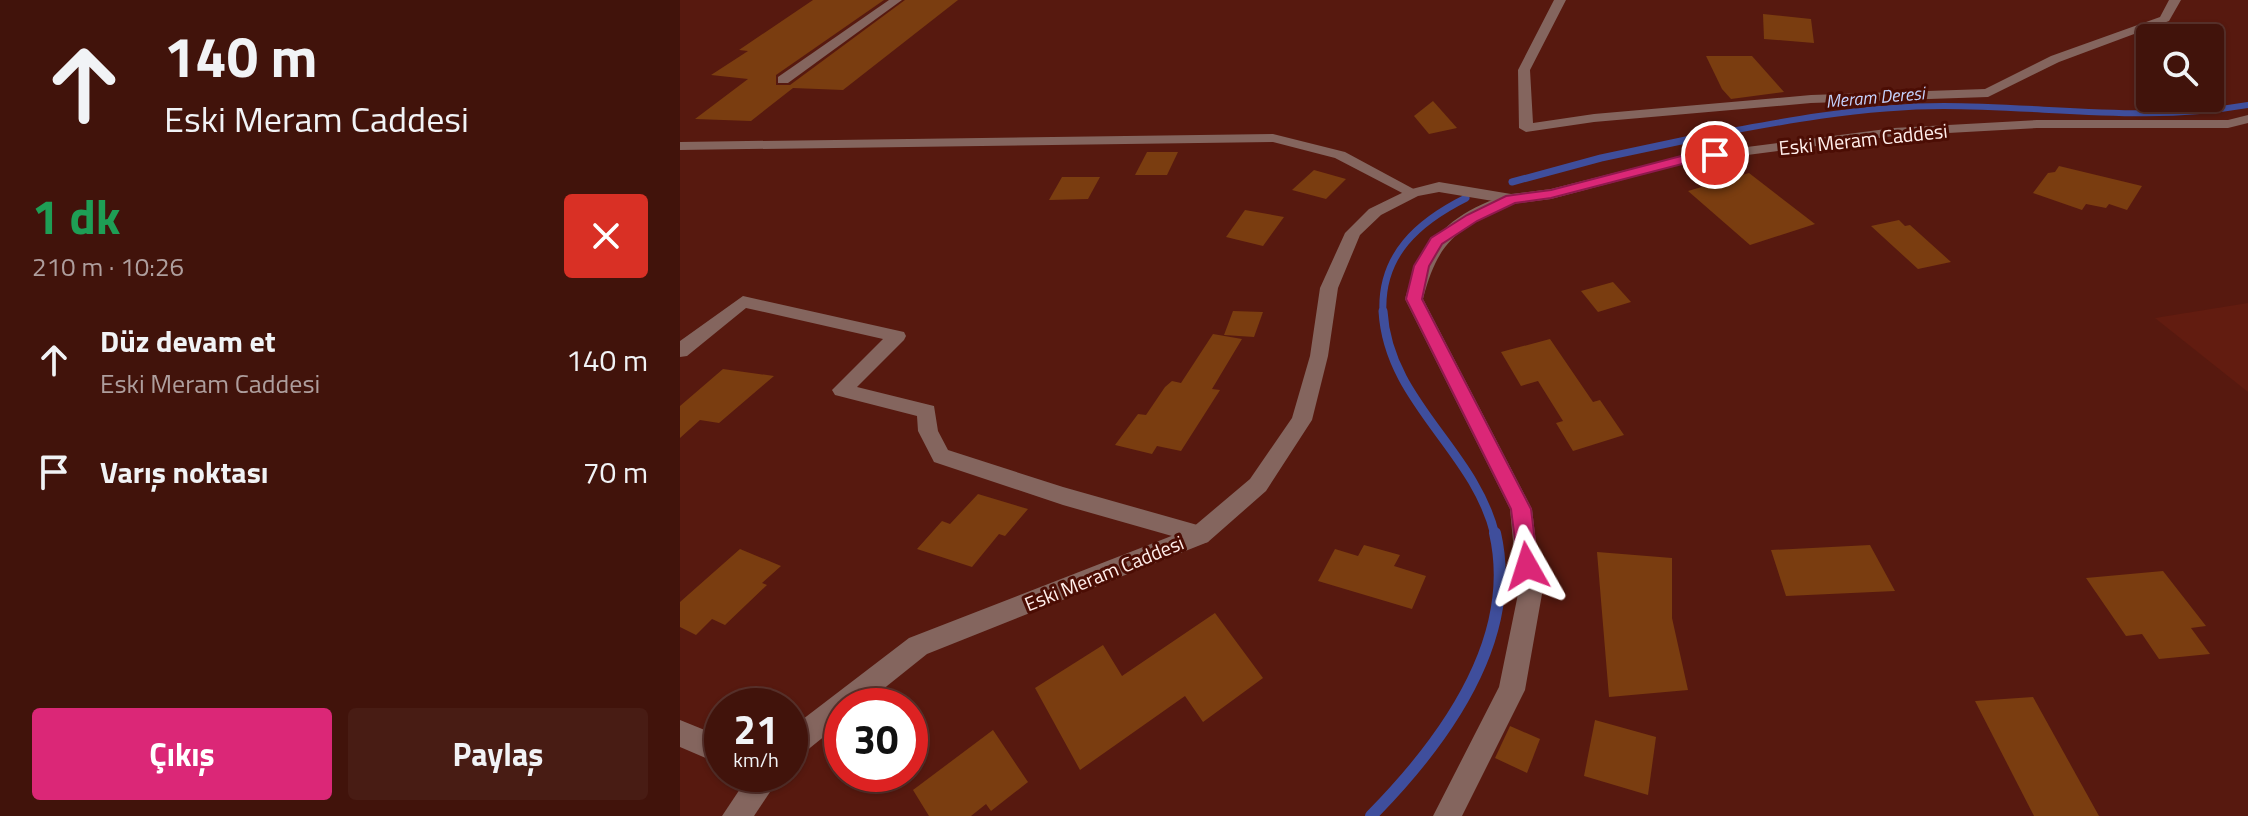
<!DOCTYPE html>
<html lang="tr">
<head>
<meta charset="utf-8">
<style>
	body { margin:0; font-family:"Titillium Web",sans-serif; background:#481c14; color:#f1f3f6; height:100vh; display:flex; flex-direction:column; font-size:30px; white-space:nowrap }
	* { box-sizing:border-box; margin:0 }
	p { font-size:26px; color:#ae9e9d }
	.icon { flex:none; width:44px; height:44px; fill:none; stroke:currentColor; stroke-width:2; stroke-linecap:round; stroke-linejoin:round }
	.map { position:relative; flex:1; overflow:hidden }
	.side { display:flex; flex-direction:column; background:#41130b; width:680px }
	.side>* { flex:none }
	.banner { background:#41130b; color:#f1f3f6; overflow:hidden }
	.buttons { position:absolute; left:1456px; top:24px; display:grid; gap:16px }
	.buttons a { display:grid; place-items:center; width:88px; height:88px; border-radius:8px; background:#41130b; box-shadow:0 2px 6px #0004,0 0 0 2px #5a322c; font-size:40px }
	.speed { position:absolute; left:24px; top:688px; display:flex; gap:16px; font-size:40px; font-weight:700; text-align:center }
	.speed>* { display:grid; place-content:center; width:104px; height:104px; border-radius:50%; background:#41130b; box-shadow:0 2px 6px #0004,0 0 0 2px #5a322c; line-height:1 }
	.speed small { font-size:20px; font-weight:400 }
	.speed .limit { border:12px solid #d22; background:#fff; color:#111 }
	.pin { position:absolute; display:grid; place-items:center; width:68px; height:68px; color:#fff; margin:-34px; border:4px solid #fff; border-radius:50%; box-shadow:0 2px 8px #0007 }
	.me { position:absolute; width:88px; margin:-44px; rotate:354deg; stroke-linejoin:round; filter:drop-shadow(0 0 6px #0008) }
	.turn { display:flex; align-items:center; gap:28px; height:168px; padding:0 32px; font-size:36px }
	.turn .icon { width:104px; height:104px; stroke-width:2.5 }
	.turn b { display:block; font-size:56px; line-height:68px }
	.round { display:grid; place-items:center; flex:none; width:84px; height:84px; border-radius:8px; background:#481c14 }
	.overview { display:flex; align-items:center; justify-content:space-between; height:136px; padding:0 32px }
	h1 { font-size:48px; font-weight:700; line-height:60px; color:#1e9e55 }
	.primary-button { display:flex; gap:16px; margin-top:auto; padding:16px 32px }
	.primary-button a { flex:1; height:92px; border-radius:8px; background:#db2777; color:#fff; font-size:32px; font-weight:700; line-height:92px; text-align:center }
	.primary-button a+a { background:#481c14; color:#f1f3f6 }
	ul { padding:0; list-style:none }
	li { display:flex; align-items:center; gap:24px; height:112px; padding:0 32px }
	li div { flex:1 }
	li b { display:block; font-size:30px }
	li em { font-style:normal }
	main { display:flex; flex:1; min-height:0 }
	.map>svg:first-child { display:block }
	.built { fill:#621c10 }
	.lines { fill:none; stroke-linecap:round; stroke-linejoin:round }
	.stream-far3 { stroke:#3f4e9c; stroke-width:6 }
	.stream-far2 { stroke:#3f4e9c; stroke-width:7 }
	.stream-far1 { stroke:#3f4e9c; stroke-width:9 }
	.stream { stroke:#3f4e9c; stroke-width:12 }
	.building { fill:#7a3d10 }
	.minor { fill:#84655e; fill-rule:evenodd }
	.tertiary { fill:#84655e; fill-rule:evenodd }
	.route { fill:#db2777; stroke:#8e194d; stroke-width:2 }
	.labels { text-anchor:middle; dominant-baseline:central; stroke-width:6; stroke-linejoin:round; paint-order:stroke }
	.far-water-label { font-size:18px; font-style:italic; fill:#c5d2fd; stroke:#4b0d04 }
	.street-label { font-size:20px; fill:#ffeeeb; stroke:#4b0d04 }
</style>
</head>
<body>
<main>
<section class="side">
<div class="banner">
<div class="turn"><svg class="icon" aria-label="ahead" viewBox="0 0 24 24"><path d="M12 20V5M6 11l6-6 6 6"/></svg><div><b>140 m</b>Eski Meram Caddesi</div></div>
</div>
<div class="overview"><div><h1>1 dk</h1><p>210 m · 10:26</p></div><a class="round" style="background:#d93025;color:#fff"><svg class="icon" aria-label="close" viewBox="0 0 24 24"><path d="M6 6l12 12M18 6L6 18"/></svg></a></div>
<ul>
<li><svg class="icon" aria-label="ahead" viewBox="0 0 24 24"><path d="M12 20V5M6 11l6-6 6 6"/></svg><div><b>Düz devam et</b><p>Eski Meram Caddesi</p></div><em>140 m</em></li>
<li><svg class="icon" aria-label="arrive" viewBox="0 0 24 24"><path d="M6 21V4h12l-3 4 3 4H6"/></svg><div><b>Varış noktası</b></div><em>70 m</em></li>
</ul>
<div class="primary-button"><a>Çıkış</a><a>Paylaş</a></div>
</section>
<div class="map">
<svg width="1568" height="816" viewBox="0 0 1568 816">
	<rect width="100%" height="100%" fill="#57190f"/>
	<polygon class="built" points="1568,303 1568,392 1475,318"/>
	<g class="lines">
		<path class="stream-far3" d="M1009,139C1093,123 1179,106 1264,106C1366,106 1466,123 1568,105"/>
		<g class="stream-far2">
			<polyline points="832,182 921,158 1020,137"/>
			<path d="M703,313C700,255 738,222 786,198"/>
		</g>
		<path class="stream-far1" d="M703,311C708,402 795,450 815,535"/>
		<path class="stream" d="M691,816C762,744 840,641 815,533"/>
	</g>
	<g class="building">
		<polygon points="133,0 204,0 96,75 96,85 110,85 225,0 278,0 163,90 113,88 71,121 15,119 68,79 31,75 68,51 59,50"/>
		<polygon points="1083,14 1131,19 1134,43 1084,39"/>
		<polygon points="1026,56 1072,56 1104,92 1051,99 1042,89"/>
		<polygon points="753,101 777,128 749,134 734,116"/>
		<polygon points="467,152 498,152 487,175 455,175"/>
		<polygon points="1379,166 1462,186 1447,210 1429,204 1426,208 1406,204 1402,210 1353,193 1368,173 1375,172"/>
		<polygon points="634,170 666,179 646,199 612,190"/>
		<polygon points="1069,173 1135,224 1070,245 1008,191"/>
		<polygon points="382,177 420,177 408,199 369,200"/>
		<polygon points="565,210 604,217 583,246 546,237"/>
		<polygon points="1219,220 1225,226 1230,225 1271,262 1238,269 1191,226"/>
		<polygon points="933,282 951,302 918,312 901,291"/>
		<polygon points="553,311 583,312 574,337 544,335"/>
		<polygon points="533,334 562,339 532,389 540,390 501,451 477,446 472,454 435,445 458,414 466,415 485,387 492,381 501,383"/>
		<polygon points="870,339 913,402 920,400 944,435 893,451 876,423 883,421 858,381 841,386 821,352"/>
		<polygon points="43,369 94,376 39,423 20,420 0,438 0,406"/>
		<polygon points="298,494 348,509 325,536 319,534 292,567 237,549 262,521 270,524"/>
		<polygon points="684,545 720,555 714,566 746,576 732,609 638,581 655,549 678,556"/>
		<polygon points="1190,545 1215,591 1106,596 1091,550"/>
		<polygon points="60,549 101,566 82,583 87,585 45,625 32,619 16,635 0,627 0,602"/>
		<polygon points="917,552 992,558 992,618 1008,690 929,697"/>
		<polygon points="1483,571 1526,626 1511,628 1530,654 1479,659 1462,634 1446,636 1406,578"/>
		<polygon points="535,613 583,678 523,722 505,696 400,770 355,688 423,645 442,676"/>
		<polygon points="1353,697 1419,816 1354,816 1295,701"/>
		<polygon points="915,720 976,737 968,795 904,776"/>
		<polygon points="830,726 860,739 847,773 815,758"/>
		<polygon points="313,730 348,782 311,811 306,804 291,816 249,816 233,790"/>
	</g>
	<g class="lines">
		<g class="minor">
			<polygon points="209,0 222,0 108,83 98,83 98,77"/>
			<polygon points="874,0 886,0 850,70 853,123 914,114 1131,95 1305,89 1371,56 1480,17 1489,0 1501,0 1489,21 1379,62 1308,97 1131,103 914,122 846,132 839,128 838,70"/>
			<polygon points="593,134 665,152 741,193 733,198 728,196 655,158 593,142 0,150 0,142"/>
			<path d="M831,194L839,199L836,202C780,229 759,236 743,299L852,509L862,594L845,690L782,816H753L819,687L838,594L830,509L725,299C741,242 773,210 831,194Z"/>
			<polygon points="63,296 224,332 226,336 224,340 177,387 254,406 258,431 268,450 383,487 528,528 531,535 528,542 520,544 383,505 254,462 238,431 237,416 155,395 152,390 203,339 66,308 7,356 0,357 0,341"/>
			<polygon points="0,720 42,737 42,765 0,747"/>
		</g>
		<g class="tertiary">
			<polygon points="1568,115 1568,123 1548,128 1357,128 1214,136 1006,163 871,199 831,204 759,192 738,196 701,215 680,235 658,288 648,356 632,420 586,491 528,542 247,654 182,706 162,706 162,722 120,756 110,760 110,729 229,638 512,528 570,479 612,418 630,356 640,288 665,233 689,209 728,190 759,182 831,194 871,189 1005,155 1214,128 1357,120 1548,120"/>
			<polygon points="70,774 102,774 74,816 42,816"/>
		</g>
	</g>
	<polygon class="route" points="1035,151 1040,152 1040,158 1006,163 871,198 835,203 797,221 762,244 749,266 742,299 851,509 858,566 855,572 847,575 839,572 831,509 726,299 734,266 751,238 787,215 826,196 871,190 1005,155"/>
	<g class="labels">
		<g class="far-water-label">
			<text transform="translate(1195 97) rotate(-5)">Meram Deresi</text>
		</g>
		<g class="street-label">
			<text transform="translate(1183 139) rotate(-6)">Eski Meram Caddesi</text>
			<text transform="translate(424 573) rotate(-22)">Eski Meram Caddesi</text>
		</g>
	</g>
</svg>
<div class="buttons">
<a><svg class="icon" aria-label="search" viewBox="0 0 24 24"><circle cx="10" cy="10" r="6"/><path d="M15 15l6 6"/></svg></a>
</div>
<div class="speed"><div>21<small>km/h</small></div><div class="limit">30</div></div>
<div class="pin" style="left:1035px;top:155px;background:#d93025"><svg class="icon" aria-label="arrive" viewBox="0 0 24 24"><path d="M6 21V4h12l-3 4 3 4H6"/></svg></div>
<svg class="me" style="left:847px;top:566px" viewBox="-20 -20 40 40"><path d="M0-17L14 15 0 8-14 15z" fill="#db2777" stroke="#fff" stroke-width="4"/></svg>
</div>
</main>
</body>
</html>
